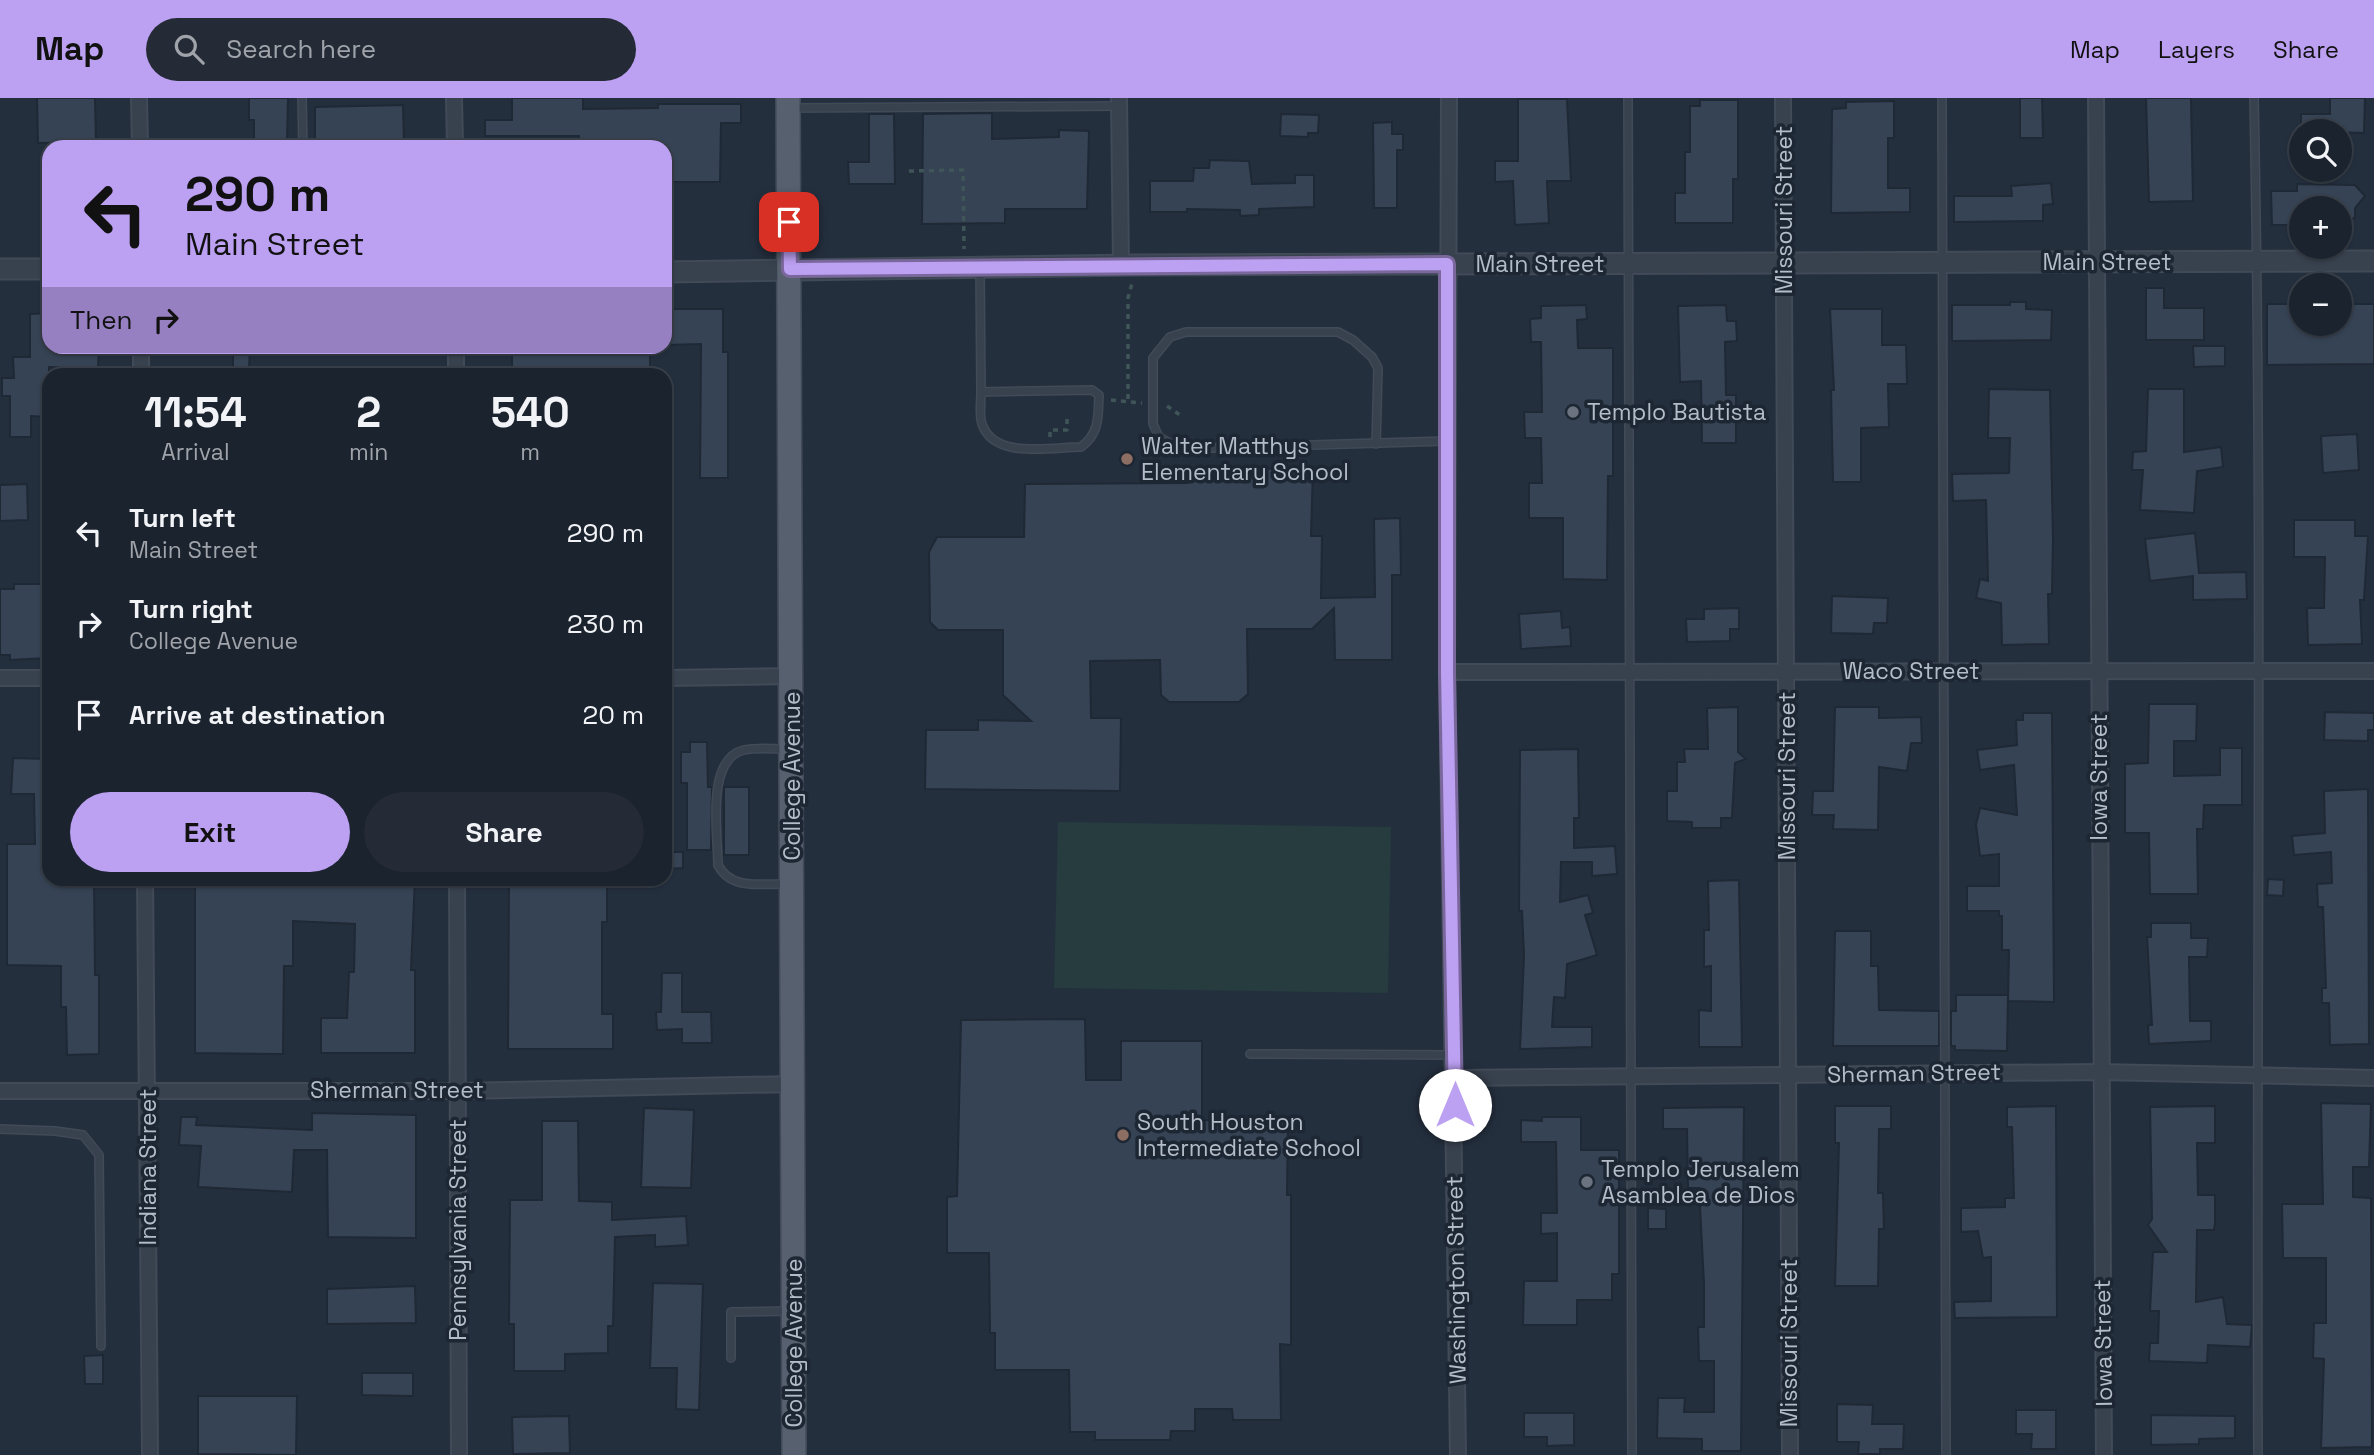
<!DOCTYPE html>
<html lang="en">
<head>
<meta charset="utf-8">
<style>
	body { margin:0; font-family:"Space Grotesk",sans-serif; background:#242b36; color:#f1f3f6; height:100vh; display:flex; flex-direction:column; font-size:26px; white-space:nowrap }
	* { box-sizing:border-box; margin:0 }
	p { font-size:23px; color:#a0a4aa }
	.icon { flex:none; width:38px; height:38px; fill:none; stroke:currentColor; stroke-width:2; stroke-linecap:round; stroke-linejoin:round }
	.map { position:relative; flex:1; overflow:hidden }
	.details { position:absolute; left:42px; top:270px; width:630px; height:518px; display:flex; flex-direction:column; background:#1b232e; border-radius:21px; box-shadow:0 2px 5px #0004,0 0 0 2px #39404a }
	.details>* { flex:none }
	.banner { position:absolute; left:42px; top:42px; width:630px; height:214px; border-radius:21px; box-shadow:0 2px 5px #0004,0 0 0 2px #39404a; background:#bca0f2; color:#111; overflow:hidden }
	.buttons { position:absolute; left:2289px; top:21px; display:grid; gap:14px }
	.buttons a { display:grid; place-items:center; width:63px; height:63px; border-radius:50%; background:#1b232e; box-shadow:0 2px 5px #0004,0 0 0 2px #39404a; font-size:35px }
	.pin { position:absolute; display:grid; place-items:center; width:60px; height:60px; color:#fff; margin:-30px; border-radius:14px; box-shadow:0 4px 10px #0006 }
	.me { position:absolute; width:77px; margin:-38px; rotate:0deg; stroke-linejoin:round; filter:drop-shadow(0 0 5px #0008) }
	.turn { display:flex; align-items:center; gap:24px; height:147px; padding:0 28px; font-size:32px }
	.turn .icon { width:91px; height:91px; stroke-width:2.5 }
	.turn b { display:block; font-size:49px; line-height:60px }
	.then { display:flex; align-items:center; height:66px; padding:0 28px; background:#0003; gap:14px; font-size:26px }
	.eta { display:flex; justify-content:space-evenly; align-items:center; height:119px; text-align:center }
	.eta b { font-size:42px; font-weight:800; line-height:49px }
	.action { display:flex; gap:14px; margin-top:auto; padding:14px 28px }
	.action a { flex:1; height:80px; border-radius:42px; background:#bca0f2; color:#111; font-size:28px; font-weight:800; line-height:80px; text-align:center }
	.action a+a { background:#242b36; color:#f1f3f6 }
	ul { padding:0; list-style:none }
	li { display:flex; align-items:center; gap:21px; height:91px; padding:0 28px }
	li div { flex:1 }
	li b { display:block; font-size:26px }
	li em { font-style:normal }
	header { display:flex; align-items:center; gap:42px; box-sizing:border-box; height:98px; padding:0 35px; background:#bca0f2; color:#111 }
	header strong { font-size:33px }
	nav { display:flex; gap:38px; margin-inline-start:auto; font-size:24px }
	.search { width:490px; height:63px; background:#242b36; display:flex; align-items:center; gap:18px; box-sizing:border-box; padding:0 24px; border-radius:38px; color:#a0a4aa; font-size:26px }
	.map>svg:first-child { display:block }
	.green { fill:#263c3f }
	.building { fill:#364354; stroke:#1f2835; stroke-width:2 }
	.lines { fill:none; stroke-linecap:round; stroke-linejoin:round }
	.service-casing { stroke:#414a57; stroke-width:10 }
	.minor-casing { stroke:#414a57; stroke-width:18 }
	.tertiary-casing { stroke:#414a57; stroke-width:23 }
	.primary-casing { stroke:#414a57; stroke-width:26 }
	.path { stroke:#3f5557; stroke-width:3.5; stroke-dasharray:5 5; stroke-linecap:butt }
	.service { stroke:#38414e; stroke-width:7 }
	.minor { stroke:#38414e; stroke-width:14 }
	.tertiary { stroke:#38414e; stroke-width:19 }
	.primary { stroke:#56606e; stroke-width:23 }
	.route-casing { stroke:#7a689d; stroke-width:18 }
	.route { stroke:#bca0f2; stroke-width:12 }
	.worship-dot { fill:#6b7280; stroke:#1d2633; stroke-width:2.5 }
	.education-dot { fill:#8d6e63; stroke:#1d2633; stroke-width:2.5 }
	.labels { text-anchor:middle; dominant-baseline:central; stroke-width:7; stroke-linejoin:round; paint-order:stroke }
	.street-label { font-size:23px; fill:#b4bcc9; stroke:#1d2633 }
	.poi-label { font-size:23px; fill:#b4bcc9; stroke:#1d2633; text-anchor:start }
</style>
</head>
<body>
<header>
<strong>Map</strong>
<div class="search"><svg class="icon" aria-label="search" viewBox="0 0 24 24"><circle cx="10" cy="10" r="6"/><path d="M15 15l6 6"/></svg>Search here</div>
<nav><a>Map</a><a>Layers</a><a>Share</a></nav>
</header>
<div class="map">
<svg width="2374" height="1357" viewBox="0 0 2374 1357">
	<rect width="100%" height="100%" fill="#242f3e"/>
	<polygon class="green" points="1058,724 1391,729 1388,895 1054,890"/>
	<g class="building">
		<polygon points="37,0 95,0 96,44 38,45"/>
		<polygon points="249,0 288,0 287,46 254,46 254,22 249,22"/>
		<polygon points="512,0 583,0 583,11 658,10 658,6 741,6 741,25 721,25 720,84 665,84 665,49 621,49 621,42 579,43 579,38 485,38 485,22 512,22"/>
		<polygon points="2020,0 2042,0 2043,40 2020,40"/>
		<polygon points="2146,0 2191,0 2193,103 2149,104"/>
		<polygon points="2330,0 2365,0 2364,35 2301,33 2301,16 2330,16"/>
		<polygon points="1518,1 1567,1 1571,83 1547,83 1549,125 1515,127 1513,83 1495,84 1495,63 1518,63"/>
		<polygon points="1700,2 1738,2 1738,81 1733,81 1733,125 1675,125 1675,95 1685,95 1685,54 1690,54 1690,8 1700,8"/>
		<polygon points="1894,3 1894,40 1888,40 1888,90 1910,90 1910,114 1831,115 1832,11 1846,10 1846,4"/>
		<polygon points="403,7 404,43 315,45 315,9"/>
		<polygon points="992,15 992,41 1059,39 1059,32 1089,33 1087,111 1005,111 1005,125 922,126 923,16"/>
		<polygon points="869,16 894,16 895,86 849,86 848,64 869,64"/>
		<polygon points="1281,16 1319,17 1318,35 1308,35 1308,39 1280,38"/>
		<polygon points="1392,24 1392,36 1403,36 1403,52 1397,52 1397,110 1374,110 1373,25"/>
		<polygon points="1210,62 1249,63 1252,86 1295,85 1295,77 1314,77 1314,109 1259,111 1259,117 1240,118 1240,112 1187,111 1187,114 1150,114 1150,83 1193,83 1194,70 1209,70"/>
		<polygon points="2051,85 2053,106 2043,107 2043,123 1954,124 1954,98 2012,98 2011,88"/>
		<polygon points="2297,86 2355,87 2365,98 2355,110 2355,120 2343,121 2340,110 2301,110 2301,127 2272,127 2271,93 2297,93"/>
		<polygon points="2146,190 2164,190 2164,210 2204,210 2204,242 2146,242"/>
		<polygon points="2010,204 2026,204 2026,211 2052,212 2051,242 1952,243 1952,207 2010,207"/>
		<polygon points="2267,206 2301,206 2301,226 2340,226 2340,206 2374,206 2374,266 2267,267"/>
		<polygon points="1586,207 1587,221 1577,222 1578,250 1613,250 1613,378 1608,378 1607,482 1563,481 1563,420 1529,420 1529,385 1542,385 1541,340 1525,340 1524,314 1542,314 1541,244 1531,244 1530,221 1541,220 1541,208"/>
		<polygon points="1726,207 1727,223 1736,223 1737,243 1725,244 1726,297 1736,297 1736,345 1702,345 1701,283 1680,284 1678,208"/>
		<polygon points="665,211 723,211 723,254 728,254 728,380 700,380 701,246 665,247"/>
		<polygon points="1830,211 1882,211 1882,247 1906,247 1907,286 1888,286 1889,329 1861,330 1861,384 1833,384 1831,292 1834,292"/>
		<polygon points="49,215 49,248 99,248 98,271 49,269 49,319 31,318 31,339 10,339 10,298 2,298 2,280 14,280 13,259 30,259 30,216"/>
		<polygon points="520,248 599,248 600,255 650,255 650,276 512,276 512,253 520,253"/>
		<polygon points="2193,248 2225,248 2225,268 2194,269"/>
		<polygon points="233,250 250,250 249,270 233,270"/>
		<polygon points="1989,291 2050,292 2053,442 2052,496 2048,496 2049,546 2002,547 2001,505 1976,500 1980,481 1988,483 1986,402 1953,403 1952,376 2009,375 2010,340 1988,340"/>
		<polygon points="2148,291 2184,291 2184,354 2221,349 2223,369 2197,373 2194,415 2140,412 2143,372 2132,372 2133,354 2146,353"/>
		<polygon points="2357,336 2359,372 2323,375 2321,338"/>
		<polygon points="1203,370 1313,371 1311,438 1322,438 1321,500 1375,499 1374,421 1400,420 1401,477 1392,477 1392,562 1335,562 1334,510 1312,531 1247,531 1248,596 1239,604 1169,604 1161,597 1160,562 1090,563 1091,620 1121,620 1120,693 925,691 926,632 978,632 978,622 1031,623 1003,597 1003,532 938,532 930,524 929,454 937,439 1024,439 1025,386 1187,385"/>
		<polygon points="27,386 28,422 0,423 0,387"/>
		<polygon points="2294,422 2355,422 2355,438 2368,438 2364,502 2360,502 2362,546 2308,547 2307,510 2324,510 2325,459 2294,459"/>
		<polygon points="2195,435 2199,475 2246,474 2247,501 2193,502 2193,478 2150,483 2145,441"/>
		<polygon points="14,486 48,486 49,560 10,562 10,557 0,557 0,491 14,491"/>
		<polygon points="1832,498 1888,500 1887,525 1874,525 1873,536 1831,535"/>
		<polygon points="1739,510 1739,531 1730,531 1730,543 1687,544 1686,521 1704,521 1704,511"/>
		<polygon points="1561,513 1562,530 1570,529 1571,548 1521,551 1519,516"/>
		<polygon points="2149,606 2197,606 2196,643 2174,643 2174,678 2220,677 2220,650 2242,650 2242,707 2204,707 2203,731 2197,731 2198,796 2150,796 2149,735 2125,735 2125,666 2148,665"/>
		<polygon points="1738,609 1738,654 1746,661 1735,665 1732,720 1721,720 1721,730 1692,730 1692,724 1667,723 1667,693 1677,693 1677,664 1685,664 1684,651 1708,651 1707,610"/>
		<polygon points="1835,609 1879,609 1879,620 1921,619 1922,645 1911,645 1907,673 1879,669 1878,732 1833,731 1834,717 1812,717 1813,693 1833,693"/>
		<polygon points="2325,614 2374,615 2374,632 2368,632 2368,643 2324,642"/>
		<polygon points="2023,615 2052,615 2054,904 2008,903 2009,852 2002,852 2002,818 1999,818 1999,813 1967,813 1967,788 1999,788 1999,756 1980,758 1976,727 1980,710 2017,717 2014,667 1980,672 1977,652 2017,647 2016,622 2023,622"/>
		<polygon points="690,644 707,644 708,689 712,689 711,752 687,752 687,685 681,685 681,654 690,654"/>
		<polygon points="1578,651 1579,720 1574,720 1574,750 1615,748 1617,776 1592,778 1592,764 1561,764 1560,804 1588,797 1593,815 1585,817 1597,857 1567,866 1565,900 1554,899 1552,929 1592,929 1592,949 1520,951 1524,857 1522,813 1519,813 1520,652"/>
		<polygon points="13,660 49,661 49,780 94,780 95,877 99,877 99,956 67,957 66,909 61,909 61,868 7,867 7,746 35,746 34,696 11,696"/>
		<rect x="724" y="689" width="25" height="68"/>
		<polygon points="2368,691 2369,946 2330,947 2329,905 2322,905 2322,890 2326,890 2323,809 2318,809 2317,786 2332,785 2331,754 2294,757 2292,738 2325,735 2324,693"/>
		<polygon points="666,754 683,754 683,770 666,771"/>
		<polygon points="314,780 415,780 411,872 415,872 415,955 321,955 321,920 347,920 349,874 354,874 355,826 293,823 293,868 284,868 283,956 195,955 195,788 313,788"/>
		<polygon points="509,780 607,780 607,824 602,824 602,916 613,916 613,951 508,951"/>
		<polygon points="2268,781 2284,782 2283,798 2267,797"/>
		<polygon points="1739,782 1742,949 1699,949 1699,912 1711,913 1711,868 1704,869 1704,832 1709,832 1708,783"/>
		<polygon points="2151,825 2191,825 2191,840 2208,840 2207,859 2189,859 2190,923 2211,923 2211,943 2149,946 2148,927 2152,927 2147,839 2151,839"/>
		<polygon points="1835,833 1871,833 1871,868 1878,868 1879,912 1939,913 1939,948 1833,948"/>
		<polygon points="662,875 682,875 682,914 711,914 712,945 682,945 682,931 657,932 656,914 661,914"/>
		<polygon points="1956,897 2008,897 2007,953 1955,952 1955,948 1951,948 1951,913 1956,913"/>
		<polygon points="1085,921 1086,982 1121,982 1121,943 1202,943 1202,1022 1288,1023 1287,1097 1291,1097 1291,1247 1280,1246 1281,1322 1233,1322 1232,1311 1195,1311 1195,1333 1171,1333 1170,1342 1095,1342 1095,1334 1070,1334 1069,1272 995,1272 995,1235 990,1235 989,1155 947,1155 947,1099 957,1098 961,922"/>
		<polygon points="2321,1005 2371,1006 2369,1069 2353,1069 2353,1099 2371,1100 2372,1349 2321,1350 2324,1261 2313,1260 2314,1225 2326,1225 2326,1160 2283,1160 2282,1106 2323,1106"/>
		<polygon points="1835,1008 1891,1008 1891,1031 1879,1031 1878,1095 1883,1095 1884,1131 1879,1131 1878,1188 1835,1188 1839,1045 1835,1045"/>
		<polygon points="2056,1008 2057,1219 1955,1220 1954,1204 1991,1203 1991,1159 1983,1160 1978,1133 1961,1134 1961,1110 2005,1109 2005,1100 2014,1100 2012,1029 2007,1029 2007,1009"/>
		<polygon points="2215,1008 2215,1045 2197,1045 2198,1097 2215,1097 2215,1125 2214,1132 2197,1132 2196,1204 2223,1199 2227,1226 2252,1227 2250,1249 2208,1247 2207,1265 2149,1263 2150,1245 2158,1245 2159,1213 2150,1213 2153,1154 2167,1154 2148,1127 2152,1121 2150,1009"/>
		<polygon points="1744,1009 1741,1353 1702,1353 1702,1341 1657,1340 1658,1300 1685,1300 1684,1314 1714,1314 1714,1263 1699,1263 1698,1229 1704,1229 1704,1186 1699,1090 1688,1090 1687,1031 1663,1031 1663,1010"/>
		<polygon points="644,1010 694,1012 691,1090 641,1089"/>
		<polygon points="312,1015 416,1017 416,1140 328,1139 327,1052 294,1052 292,1094 198,1089 201,1048 179,1047 181,1019 197,1019 196,1027 312,1032"/>
		<polygon points="1542,1019 1581,1019 1581,1052 1619,1052 1619,1176 1612,1176 1612,1202 1577,1202 1577,1227 1523,1227 1524,1183 1557,1183 1557,1135 1541,1136 1541,1115 1557,1115 1556,1044 1521,1044 1521,1022 1542,1023"/>
		<polygon points="542,1023 578,1023 579,1103 612,1104 612,1122 686,1118 688,1147 655,1149 655,1137 615,1139 613,1228 608,1228 608,1255 565,1256 565,1273 514,1273 514,1226 509,1226 510,1102 542,1102"/>
		<polygon points="1648,1110 1666,1111 1666,1131 1648,1131"/>
		<polygon points="653,1185 703,1186 699,1312 676,1311 677,1270 650,1270"/>
		<polygon points="415,1188 416,1225 327,1226 327,1191"/>
		<polygon points="103,1257 103,1286 85,1286 84,1258"/>
		<polygon points="362,1275 413,1275 413,1298 362,1297"/>
		<polygon points="198,1298 297,1298 296,1357 198,1356"/>
		<polygon points="1837,1306 1873,1307 1872,1326 1904,1326 1903,1351 1880,1351 1880,1356 1858,1356 1859,1344 1837,1344"/>
		<polygon points="2016,1312 2056,1312 2056,1351 2031,1351 2032,1336 2016,1336"/>
		<polygon points="1524,1315 1574,1315 1574,1347 1547,1348 1547,1339 1524,1339"/>
		<polygon points="2151,1317 2235,1318 2235,1340 2199,1341 2199,1346 2151,1347"/>
		<polygon points="569,1318 570,1355 513,1356 512,1319"/>
	</g>
	<g class="lines">
		<g class="service-casing">
			<g id="service">
				<polyline points="302,0 303,49"/>
				<polyline points="1628,0 1632,1357"/>
				<polyline points="1942,0 1946,1357"/>
				<path d="M2254,0C2263,452 2256,905 2258,1357"/>
				<polyline points="791,10 1119,8"/>
				<polyline points="980,171 981,294"/>
				<path d="M1092,292L1099,297C1098,318 1100,335 1081,349C1052,349 994,362 982,326C979,317 981,304 981,294Z"/>
				<polyline points="1376,346 1378,270 1372,259 1353,242 1338,234 1186,234 1170,239 1153,260 1153,326 1159,339 1180,351 1447,343"/>
				<path d="M788,786C763,785 731,793 718,767C718,737 705,661 744,652C757,649 774,651 788,651"/>
				<polyline points="1250,956 1454,957"/>
				<polyline points="0,1031 55,1033 83,1037 99,1057 101,1248"/>
				<polyline points="731,1260 731,1214 792,1213"/>
			</g>
		</g>
		<g class="minor-casing">
			<g id="minor">
				<polyline points="139,0 140,49"/>
				<polyline points="454,0 455,49"/>
				<polyline points="1119,0 1121,168"/>
				<polyline points="1449,0 1447,574 1458,1357"/>
				<polyline points="1783,0 1790,1357"/>
				<polyline points="2096,0 2104,1357"/>
				<polyline points="141,248 141,276"/>
				<polyline points="456,248 456,276"/>
				<polyline points="1447,574 2374,573"/>
				<polyline points="0,580 49,580"/>
				<polyline points="665,580 791,578"/>
				<polyline points="145,780 150,1357"/>
				<polyline points="457,780 459,1357"/>
				<polyline points="1455,980 2100,974 2374,980"/>
				<polyline points="0,993 457,993 793,986"/>
			</g>
		</g>
		<g class="tertiary-casing">
			<g id="tertiary">
				<polyline points="0,171 49,171"/>
				<polyline points="665,174 1137,167 2374,163"/>
			</g>
		</g>
		<g class="primary-casing">
			<polyline id="primary" points="788,0 794,1357"/>
		</g>
		<g class="path">
			<polyline points="909,73 963,72 964,151"/>
			<polyline points="1128,301 1128,200 1132,185"/>
			<polyline points="1111,302 1142,305"/>
			<polyline points="1167,308 1180,317"/>
			<polyline points="1050,339 1050,332 1067,332 1067,320"/>
		</g>
		<use href="#service" class="service"/>
		<use href="#minor" class="minor"/>
		<use href="#tertiary" class="tertiary"/>
		<use href="#primary" class="primary"/>
	</g>
	<g class="lines">
		<g class="route-casing">
			<polyline id="route" points="789,124 790,171 1447,166 1447,574 1455,1007"/>
		</g>
		<use href="#route" class="route"/>
	</g>
	<g class="worship-dot">
		<circle cx="1573" cy="314" r="7"/>
		<circle cx="1587" cy="1084" r="7"/>
	</g>
	<g class="education-dot">
		<circle cx="1127" cy="361" r="7"/>
		<circle cx="1123" cy="1037" r="7"/>
	</g>
	<g class="labels">
		<g class="street-label">
			<text transform="translate(1784 112) rotate(-90)">Missouri Street</text>
			<text x="2107" y="164">Main Street</text>
			<text x="1540" y="166">Main Street</text>
			<text x="1911" y="573">Waco Street</text>
			<text transform="translate(792 678) rotate(-90)">College Avenue</text>
			<text transform="translate(1787 678) rotate(-90)">Missouri Street</text>
			<text transform="translate(2099 679) rotate(-90)">Iowa Street</text>
			<text transform="translate(1914 975) rotate(-1)">Sherman Street</text>
			<text x="397" y="992">Sherman Street</text>
			<text transform="translate(148 1069) rotate(-90)">Indiana Street</text>
			<text transform="translate(458 1132) rotate(-90)">Pennsylvania Street</text>
			<text transform="translate(1456 1182) rotate(-91)">Washington Street</text>
			<text transform="translate(794 1245) rotate(-90)">College Avenue</text>
			<text transform="translate(1789 1245) rotate(-90)">Missouri Street</text>
			<text transform="translate(2103 1245) rotate(-91)">Iowa Street</text>
		</g>
		<g class="poi-label">
			<text x="1587" y="314">Templo Bautista</text>
			<text x="1141" y="348">Walter Matthys<tspan x="1141" dy="26">Elementary School</tspan></text>
			<text x="1137" y="1024">South Houston<tspan x="1137" dy="26">Intermediate School</tspan></text>
			<text x="1601" y="1071">Templo Jerusalem<tspan x="1601" dy="26">Asamblea de Dios</tspan></text>
		</g>
	</g>
</svg>
<div class="buttons">
<a><svg class="icon" aria-label="search" viewBox="0 0 24 24"><circle cx="10" cy="10" r="6"/><path d="M15 15l6 6"/></svg></a>
<a>+</a>
<a>−</a>
</div>
<div class="pin" style="left:789px;top:124px;background:#d93025"><svg class="icon" aria-label="arrive" viewBox="0 0 24 24"><path d="M6 21V4h12l-3 4 3 4H6"/></svg></div>
<svg class="me" style="left:1455px;top:1007px" viewBox="-20 -20 40 40"><circle r="19" fill="#fff"/><path d="M0-13L10 11 0 6-10 11z" fill="#bca0f2"/></svg>
<div class="banner">
<div class="turn"><svg class="icon" aria-label="left" viewBox="0 0 24 24"><path d="M17 20v-9H6M10 6l-5 5 5 5"/></svg><div><b>290 m</b>Main Street</div></div>
<div class="then">Then<svg class="icon" aria-label="right" viewBox="0 0 24 24"><path d="M7 20v-9h11M14 6l5 5-5 5"/></svg></div>
</div>
<section class="details">
<div class="eta">
<div><b>11:54</b><p>Arrival</p></div>
<div><b>2</b><p>min</p></div>
<div><b>540</b><p>m</p></div>
</div>
<ul>
<li><svg class="icon" aria-label="left" viewBox="0 0 24 24"><path d="M17 20v-9H6M10 6l-5 5 5 5"/></svg><div><b>Turn left</b><p>Main Street</p></div><em>290 m</em></li>
<li><svg class="icon" aria-label="right" viewBox="0 0 24 24"><path d="M7 20v-9h11M14 6l5 5-5 5"/></svg><div><b>Turn right</b><p>College Avenue</p></div><em>230 m</em></li>
<li><svg class="icon" aria-label="arrive" viewBox="0 0 24 24"><path d="M6 21V4h12l-3 4 3 4H6"/></svg><div><b>Arrive at destination</b></div><em>20 m</em></li>
</ul>
<div class="action"><a>Exit</a><a>Share</a></div>
</section>
</div>
</body>
</html>
